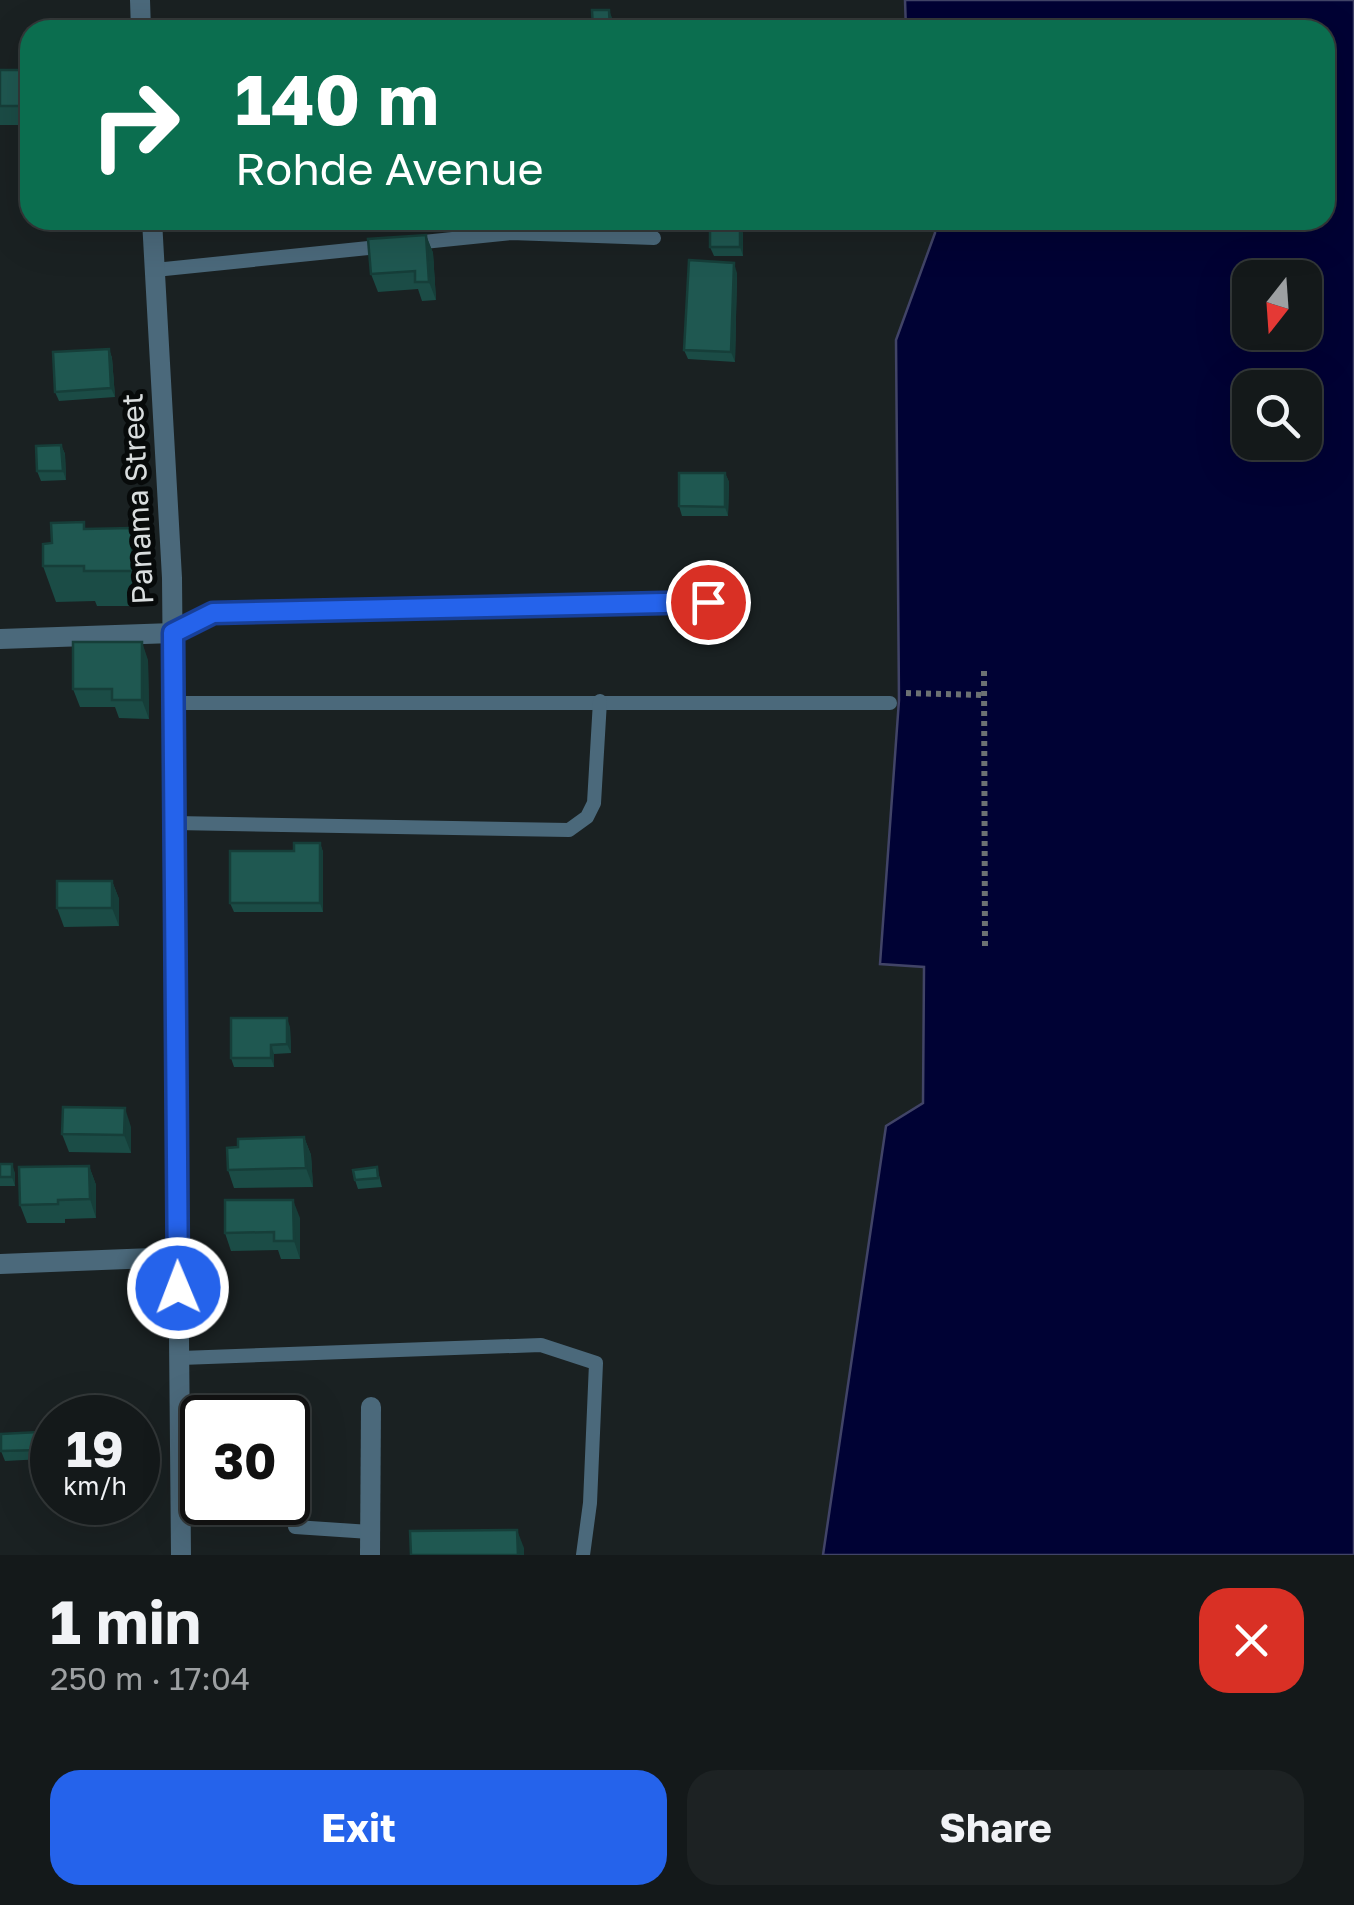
<!DOCTYPE html>
<html lang="en">
<head>
<meta charset="utf-8">
<style>
	body { margin:0; font-family:"Golos Text",sans-serif; background:#1d2223; color:#f1f3f6; height:100vh; display:flex; flex-direction:column; font-size:38px; white-space:nowrap }
	* { box-sizing:border-box; margin:0 }
	p { font-size:32px; color:#9da0a2 }
	.icon { flex:none; width:55px; height:55px; fill:none; stroke:currentColor; stroke-width:2; stroke-linecap:round; stroke-linejoin:round }
	.map { position:relative; height:1555px; overflow:hidden }
	.panel { display:flex; flex-direction:column; background:#14191a; flex:1 }
	.panel>* { flex:none }
	.banner { position:absolute; left:20px; top:20px; width:1315px; height:210px; border-radius:30px; box-shadow:0 10px 40px #0002,0 0 0 2px #333839; background:#0b6e4f; color:#fff; overflow:hidden }
	.needle { width:65px; rotate:197deg }
	.buttons { position:absolute; left:1232px; top:260px; display:grid; gap:20px }
	.buttons a { display:grid; place-items:center; width:90px; height:90px; border-radius:20px; background:#14191a; box-shadow:0 10px 40px #0002,0 0 0 2px #333839; font-size:50px }
	.speed { position:absolute; left:30px; top:1395px; display:flex; gap:20px; font-size:50px; font-weight:700; text-align:center }
	.speed>* { display:grid; place-content:center; width:130px; height:130px; border-radius:50%; background:#14191a; box-shadow:0 10px 40px #0002,0 0 0 2px #333839; line-height:1 }
	.speed small { font-size:25px; font-weight:400 }
	.speed .limit { border:5px solid #111; border-radius:15px; background:#fff; color:#111 }
	.pin { position:absolute; display:grid; place-items:center; width:85px; height:85px; color:#fff; margin:-42px; border:5px solid #fff; border-radius:50%; box-shadow:0 2px 10px #0007 }
	.me { position:absolute; width:110px; margin:-55px; rotate:359deg; stroke-linejoin:round; filter:drop-shadow(0 0 8px #0008) }
	.turn { display:flex; align-items:center; gap:35px; height:210px; padding:0 50px; font-size:45px }
	.turn .icon { width:130px; height:130px; stroke-width:2.5 }
	.turn b { display:block; font-size:70px; line-height:85px }
	.round { display:grid; place-items:center; flex:none; width:105px; height:105px; border-radius:30px; background:#1d2223 }
	.summary { display:flex; align-items:center; justify-content:space-between; height:170px; padding:0 50px }
	h1 { font-size:60px; font-weight:700; line-height:75px }
	.button { display:flex; gap:20px; margin-top:auto; padding:20px 50px }
	.button a { flex:1; height:115px; border-radius:30px; background:#2563eb; color:#fff; font-size:40px; font-weight:700; line-height:115px; text-align:center }
	.button a+a { background:#1d2223; color:#f1f3f6 }
	.map>svg:first-child { display:block }
	.water { fill:#000234; stroke:#414467; stroke-width:2.5; fill-rule:evenodd }
	.lines { fill:none; stroke-linecap:round; stroke-linejoin:round }
	.path { stroke:#6c7273; stroke-width:6; stroke-dasharray:5 5; stroke-linecap:butt }
	.service { stroke:#4b697b; stroke-width:14 }
	.minor { stroke:#4b697b; stroke-width:20 }
	.wall { fill:#1b4c46 }
	.shaded-wall { fill:#163e39 }
	.building { fill:#1f5851; stroke:#163e39; stroke-width:2.5 }
	.route-casing { stroke:#184099; stroke-width:25 }
	.route { stroke:#2563eb; stroke-width:18 }
	.labels { text-anchor:middle; dominant-baseline:central; stroke-width:10; stroke-linejoin:round; paint-order:stroke }
	.street-label { font-size:30px; fill:#d9ddde; stroke:#070a0a }
</style>
</head>
<body>
<div class="map">
<svg width="1354" height="1555" viewBox="0 0 1354 1555">
	<rect width="100%" height="100%" fill="#1a2122"/>
	<path class="water" d="M905,0H1354V1555H823L886,1126L923,1103L924,967L880,964L899,700L896,340L935,233V220H1325V30H906ZM1250,278H1305V332H1250ZM1250,388H1305V442H1250Z"/>
	<g class="lines">
		<g class="path">
			<polyline points="984,671 985,948"/>
			<polyline points="906,693 985,695"/>
		</g>
		<g class="service">
			<polyline points="414,243 511,233 654,238"/>
			<polyline points="155,270 388,246"/>
			<polyline points="173,633 213,613 708,602"/>
			<polyline points="174,703 890,703"/>
			<polyline points="175,823 569,830 587,817 594,803 600,701"/>
			<polyline points="181,1358 541,1345 596,1363 590,1503 583,1555"/>
			<polyline points="295,1527 370,1532"/>
		</g>
		<g class="minor">
			<polyline points="140,0 141,30"/>
			<polyline points="152,220 172,578 181,1555"/>
			<polyline points="0,639 173,633"/>
			<polyline points="0,1264 178,1257"/>
			<polyline points="370,1555 371,1407"/>
		</g>
	</g>
	<g class="wall">
		<rect x="0" y="70" width="30" height="55"/>
		<polygon points="30,162 30,220 75,220 75,222 31,223 24,205"/>
		<polygon points="740,224 743,234 743,256 714,256 710,247"/>
		<polygon points="426,235 433,253 436,300 422,301 418,289 378,292 371,274"/>
		<polygon points="737,273 735,362 688,359 684,350"/>
		<polygon points="109,349 112,358 115,397 59,401 55,392"/>
		<polygon points="61,445 65,454 66,480 41,481 37,471"/>
		<polygon points="725,473 729,482 728,516 682,516 679,506"/>
		<polygon points="87,529 144,564 144,606 97,606 95,601 56,602 43,566 52,543"/>
		<polygon points="148,660 149,719 119,718 115,707 80,707 73,689"/>
		<polygon points="320,843 323,852 323,912 234,912 230,903 294,851"/>
		<polygon points="112,881 119,899 119,926 64,927 57,908"/>
		<polygon points="290,1027 291,1053 274,1054 274,1067 234,1067 231,1058"/>
		<polygon points="131,1127 131,1153 69,1152 62,1134"/>
		<polygon points="304,1137 311,1155 313,1187 234,1188 228,1170"/>
		<polygon points="0,1164 15,1173 15,1186 0,1186"/>
		<polygon points="89,1166 96,1185 96,1218 65,1219 65,1223 27,1223 20,1205"/>
		<polygon points="377,1167 382,1187 358,1189 355,1180"/>
		<polygon points="300,1218 300,1259 281,1259 278,1250 231,1251 225,1233"/>
		<polygon points="42,1441 43,1459 5,1461 1,1451"/>
	</g>
	<g class="shaded-wall">
		<polygon points="609,10 616,28 616,30 610,30"/>
		<polygon points="740,224 743,234 743,256 740,247"/>
		<polygon points="426,235 433,253 436,300 429,282"/>
		<polygon points="734,263 737,273 735,362 731,352"/>
		<polygon points="109,349 112,358 115,397 111,388"/>
		<polygon points="61,445 65,454 66,480 63,471"/>
		<polygon points="725,473 729,482 728,516 725,507"/>
		<polygon points="132,528 144,564 144,606 132,571"/>
		<polygon points="142,642 148,660 149,719 142,700"/>
		<polygon points="320,843 323,852 323,912 320,903"/>
		<polygon points="112,881 119,899 119,926 112,908"/>
		<polygon points="287,1018 290,1027 291,1053 287,1044"/>
		<polygon points="271,1045 274,1054 274,1067 271,1058"/>
		<polygon points="125,1108 131,1127 131,1153 124,1135"/>
		<polygon points="304,1137 311,1155 313,1187 306,1168"/>
		<polygon points="12,1164 15,1173 15,1186 12,1177"/>
		<polygon points="89,1166 96,1185 96,1218 90,1199"/>
		<polygon points="293,1200 300,1218 300,1259 294,1241"/>
		<polygon points="39,1432 42,1441 43,1459 39,1450"/>
		<polygon points="517,1530 524,1548 524,1555 518,1555"/>
	</g>
	<g class="building">
		<polygon points="592,10 609,10 610,30 593,30"/>
		<rect x="0" y="70" width="30" height="36"/>
		<polygon points="23,162 30,162 30,204 24,205"/>
		<rect x="710" y="224" width="30" height="23"/>
		<polygon points="426,235 429,282 415,282 415,271 371,274 368,239"/>
		<polygon points="689,260 734,263 731,352 684,350"/>
		<polygon points="109,349 111,388 55,392 53,352"/>
		<polygon points="61,445 63,471 37,471 36,446"/>
		<polygon points="679,473 725,473 725,507 679,506"/>
		<polygon points="84,522 84,529 132,528 132,571 84,571 84,566 43,566 43,544 52,543 51,523"/>
		<polygon points="73,642 142,642 142,700 112,700 112,689 73,689"/>
		<polygon points="294,843 320,843 320,903 230,903 230,851 294,851"/>
		<rect x="57" y="881" width="55" height="27"/>
		<polygon points="231,1018 287,1018 287,1044 271,1045 271,1058 231,1058"/>
		<polygon points="63,1107 125,1108 124,1135 62,1134"/>
		<polygon points="304,1137 306,1168 228,1170 227,1148 238,1147 238,1139"/>
		<rect x="0" y="1164" width="12" height="13"/>
		<polygon points="89,1166 90,1199 58,1200 58,1204 20,1205 19,1167"/>
		<polygon points="377,1167 378,1178 355,1180 353,1170"/>
		<polygon points="225,1200 293,1200 294,1241 274,1241 274,1232 225,1233"/>
		<polygon points="39,1432 39,1450 1,1451 1,1434"/>
		<rect x="50" y="1440" width="2" height="41"/>
		<polygon points="517,1530 518,1555 411,1555 410,1531"/>
	</g>
	<g class="lines">
		<g class="route-casing">
			<polyline id="route" points="178,1288 173,633 213,613 708,602"/>
		</g>
		<use href="#route" class="route"/>
	</g>
	<g class="labels">
		<g class="street-label">
			<text transform="translate(137 499) rotate(-93)">Panama Street</text>
		</g>
	</g>
</svg>
<div class="buttons">
<a><svg class="needle" viewBox="-14 -14 28 28"><path d="M0-13l5 13h-10z" fill="#e53935"/><path d="M0 13l5-13h-10z" fill="#9da0a2"/></svg></a>
<a><svg class="icon" aria-label="search" viewBox="0 0 24 24"><circle cx="10" cy="10" r="6"/><path d="M15 15l6 6"/></svg></a>
</div>
<div class="speed"><div>19<small>km/h</small></div><div class="limit">30</div></div>
<div class="pin" style="left:708px;top:602px;background:#d93025"><svg class="icon" aria-label="arrive" viewBox="0 0 24 24"><path d="M6 21V4h12l-3 4 3 4H6"/></svg></div>
<svg class="me" style="left:178px;top:1288px" viewBox="-20 -20 40 40"><circle r="17" fill="#2563eb" stroke="#fff" stroke-width="3"/><path d="M0-11L8 9 0 5-8 9z" fill="#fff"/></svg>
<div class="banner">
<div class="turn"><svg class="icon" aria-label="right" viewBox="0 0 24 24"><path d="M7 20v-9h11M14 6l5 5-5 5"/></svg><div><b>140 m</b>Rohde Avenue</div></div>
</div>
</div>
<section class="panel">
<div class="summary"><div><h1>1 min</h1><p>250 m · 17:04</p></div><a class="round" style="background:#d93025;color:#fff"><svg class="icon" aria-label="close" viewBox="0 0 24 24"><path d="M6 6l12 12M18 6L6 18"/></svg></a></div>
<div class="button"><a>Exit</a><a>Share</a></div>
</section>
</body>
</html>
